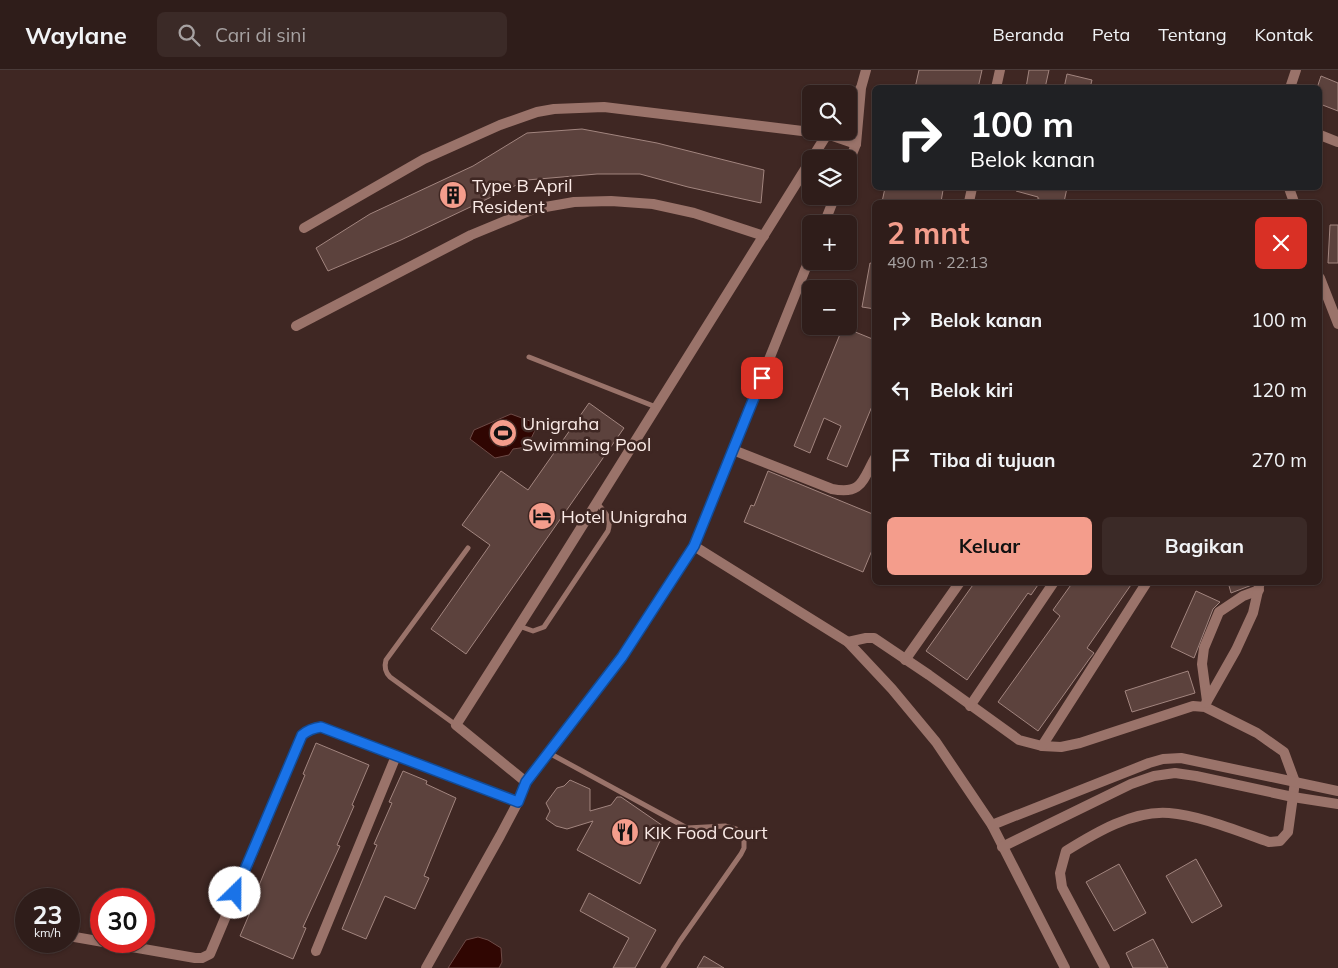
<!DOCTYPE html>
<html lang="id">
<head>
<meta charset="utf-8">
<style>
	body { margin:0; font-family:Mulish,sans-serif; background:#3b2a27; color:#f1f3f6; height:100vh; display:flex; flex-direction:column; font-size:19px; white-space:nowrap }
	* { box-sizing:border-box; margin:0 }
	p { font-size:16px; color:#a7a2a2 }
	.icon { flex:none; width:28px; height:28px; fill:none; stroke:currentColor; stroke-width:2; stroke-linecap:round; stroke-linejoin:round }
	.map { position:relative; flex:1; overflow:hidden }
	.side { position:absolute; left:872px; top:130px; width:450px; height:385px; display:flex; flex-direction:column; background:#2f1d1a; border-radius:8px; box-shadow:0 1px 4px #0004,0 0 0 1px #4a3b39 }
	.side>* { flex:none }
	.guide { position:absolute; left:872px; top:15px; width:450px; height:105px; border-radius:8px; box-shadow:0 1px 4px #0004,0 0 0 1px #4a3b39; background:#202124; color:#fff; overflow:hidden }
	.buttons { position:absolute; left:802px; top:15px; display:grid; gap:10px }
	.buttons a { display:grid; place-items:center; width:55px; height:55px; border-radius:8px; background:#2f1d1a; box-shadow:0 1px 4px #0004,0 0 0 1px #4a3b39; font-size:25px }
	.speed { position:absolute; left:15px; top:818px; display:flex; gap:10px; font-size:25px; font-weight:700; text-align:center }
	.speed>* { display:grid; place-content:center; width:65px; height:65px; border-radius:50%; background:#2f1d1a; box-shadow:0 1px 4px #0004,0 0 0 1px #4a3b39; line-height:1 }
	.speed small { font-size:12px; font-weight:400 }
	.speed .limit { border:8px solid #d22; background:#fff; color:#111 }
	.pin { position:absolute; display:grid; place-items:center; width:42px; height:42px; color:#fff; margin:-21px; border-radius:10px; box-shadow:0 2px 8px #0006 }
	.me { position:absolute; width:55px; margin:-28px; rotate:23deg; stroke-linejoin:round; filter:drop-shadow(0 0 4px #0008) }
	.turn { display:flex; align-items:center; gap:18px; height:105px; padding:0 15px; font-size:22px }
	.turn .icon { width:65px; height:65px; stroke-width:2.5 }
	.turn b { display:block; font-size:35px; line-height:42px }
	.round { display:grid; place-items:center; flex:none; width:52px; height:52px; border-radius:8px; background:#3b2a27 }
	.overview { display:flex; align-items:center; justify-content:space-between; height:85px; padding:0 15px }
	h1 { font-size:30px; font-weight:700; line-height:38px; color:#f49d8c }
	.primary-button { display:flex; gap:10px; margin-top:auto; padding:10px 15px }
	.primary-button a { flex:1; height:58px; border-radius:8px; background:#f49d8c; color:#111; font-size:20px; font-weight:700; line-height:58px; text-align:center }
	.primary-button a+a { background:#3b2a27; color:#f1f3f6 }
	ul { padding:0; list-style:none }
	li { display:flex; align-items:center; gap:15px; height:70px; padding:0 15px }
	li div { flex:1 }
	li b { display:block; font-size:19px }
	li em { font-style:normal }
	header { display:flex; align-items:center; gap:30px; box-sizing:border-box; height:70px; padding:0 25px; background:#2f1d1a; border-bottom:1px solid #4a3b39 }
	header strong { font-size:24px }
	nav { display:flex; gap:28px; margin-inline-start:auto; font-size:18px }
	.search { width:350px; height:45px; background:#3b2a27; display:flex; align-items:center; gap:12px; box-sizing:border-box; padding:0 18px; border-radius:8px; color:#a7a2a2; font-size:19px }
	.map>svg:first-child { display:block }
	.water { fill:#300602; stroke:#6d4b47 }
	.building { fill:#5c423d; stroke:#a2857f }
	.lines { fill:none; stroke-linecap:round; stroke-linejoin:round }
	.lane { stroke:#9a736a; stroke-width:5 }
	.street { stroke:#9a736a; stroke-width:10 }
	.route-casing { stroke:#114b97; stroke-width:12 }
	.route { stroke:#1a73e8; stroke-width:9 }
	.labels { text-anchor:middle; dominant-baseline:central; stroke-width:5; stroke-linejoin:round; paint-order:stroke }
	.poi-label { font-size:18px; fill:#fbebe7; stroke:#3f2723; text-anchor:start }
</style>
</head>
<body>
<header>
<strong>Waylane</strong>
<div class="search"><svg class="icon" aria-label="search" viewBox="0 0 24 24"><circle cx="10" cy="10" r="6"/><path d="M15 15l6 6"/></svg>Cari di sini</div>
<nav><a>Beranda</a><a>Peta</a><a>Tentang</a><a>Kontak</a></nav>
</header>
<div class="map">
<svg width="1338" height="898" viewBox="0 0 1338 898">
	<rect width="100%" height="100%" fill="#3f2723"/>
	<g class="water">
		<polygon points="511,344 538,354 527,377 513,379 509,385 495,388 470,369 474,360"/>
		<polygon points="478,867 488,870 501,878 502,892 499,898 448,898 466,870"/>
	</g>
	<g class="building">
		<polygon points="919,0 982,0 978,18 915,18"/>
		<polygon points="1029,0 1049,0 1045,18 1026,18"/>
		<polygon points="1067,4 1092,10 1090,18 1064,18"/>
		<polygon points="1321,6 1338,13 1338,41 1320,34 1320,18 1317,18"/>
		<polygon points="582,59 657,73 764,100 761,133 688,117 640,104 597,104 527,110 401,170 328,201 316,178 370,144 473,96 527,63"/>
		<polygon points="885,118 929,118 943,120 941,132 882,132"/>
		<polygon points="1016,118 1067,118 1064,132 1051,132 1038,129 1038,127 1016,121"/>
		<polygon points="1330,155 1338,155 1338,193 1328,193"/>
		<polygon points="870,193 875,194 875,239 862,237"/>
		<polygon points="843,257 875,270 875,329 847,397 827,389 841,356 824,348 810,383 794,376"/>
		<polygon points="589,333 624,358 466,584 431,559 490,475 462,455 501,401 528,420"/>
		<polygon points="768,401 875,445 875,473 863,502 744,452 751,435 754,436"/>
		<polygon points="975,512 1040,512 1031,525 1028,523 967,610 926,581"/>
		<polygon points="1073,512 1133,512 1087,578 1094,583 1090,588 1038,661 998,632 1060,546 1053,540"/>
		<polygon points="1228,512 1253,512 1252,515 1231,523"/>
		<polygon points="1196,521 1220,532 1213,539 1194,588 1171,577"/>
		<polygon points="1188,601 1195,623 1132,642 1125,621"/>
		<polygon points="316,673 369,695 352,735 354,736 337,775 340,776 303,857 306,858 293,889 240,866 257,826 255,825 305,705 303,704"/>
		<polygon points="403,701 427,711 426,714 456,728 424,806 429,808 415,839 385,826 366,869 342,859 377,775 374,774 392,733 389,732"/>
		<polygon points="570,710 590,719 590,741 611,735 617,727 621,727 666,758 640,814 577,780 593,751 567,759 556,756 546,749 550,741 546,733 557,718 564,716"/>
		<polygon points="1196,789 1222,836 1192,853 1166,806"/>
		<polygon points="1119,794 1146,843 1114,861 1086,812"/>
		<polygon points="589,823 656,860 635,898 613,898 629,868 580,841"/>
		<polygon points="1153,869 1168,898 1133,898 1126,883"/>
		<polygon points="704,886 724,898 697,898"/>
	</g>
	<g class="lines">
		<g class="lane">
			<polyline points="529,287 656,337"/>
			<path d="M519,556L533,561L544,557L608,461C612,448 605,442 597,433"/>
			<path d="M456,655L390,607C385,602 384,597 386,590L468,478"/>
			<polyline points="549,683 687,758 725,756 736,759 744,770 744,778 741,784 680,871 663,898"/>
		</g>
		<g class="street">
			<polyline points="996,18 1000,0"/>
			<polyline points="1290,18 1296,0"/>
			<polyline points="849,35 860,19"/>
			<polyline points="1320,65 1338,72"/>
			<polyline points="849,92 856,74 861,18 866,0"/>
			<polyline points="1289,118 1294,132"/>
			<polyline points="969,132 972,118"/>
			<polyline points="824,154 835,126"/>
			<polyline points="304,158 424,89 500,55 537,42 554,39 604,37 827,64 856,74"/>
			<polyline points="1320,208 1338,254"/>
			<polyline points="296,256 471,165 534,139 574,132 611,131 653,134 694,143 764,166"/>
			<path d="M733,380L832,419C862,425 862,411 875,388"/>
			<polyline points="694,476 848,572 892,619 936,672 992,755 1065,898"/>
			<path d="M848,572L866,568H874L929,605L1019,670L1042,676L1061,677L1080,673L1193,636L1205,637L1257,663L1284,682L1295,712L1288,762L1280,771L1269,772C1240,762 1199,745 1169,743C1133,740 1095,763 1066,781L1060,803L1062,817L1105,898"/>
			<polyline points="905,590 960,512"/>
			<polyline points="1207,631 1202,594 1204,578 1219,542 1243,526 1259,520"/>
			<polyline points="1206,633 1236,580 1253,543 1260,512"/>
			<polyline points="970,636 1054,512"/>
			<polyline points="1042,676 1147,512"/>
			<polyline points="526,712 456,655 554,501 829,61"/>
			<polyline points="992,755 1149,693 1163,689 1181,688 1338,721"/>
			<polyline points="1002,777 1131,714 1154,706 1175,703 1196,706 1293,727 1338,734"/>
			<path d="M69,866L195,888H202L210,884L302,665C308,660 313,658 321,657L518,732"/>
			<polyline points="316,881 396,686"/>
			<polyline points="426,898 500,766 518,732 526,712 622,587 694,476 811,185"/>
		</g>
	</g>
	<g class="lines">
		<g class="route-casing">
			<path id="route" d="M235,823L302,665C308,660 313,658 321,657L518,732L526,712L622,587L694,476L762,308"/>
		</g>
		<use href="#route" class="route"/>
	</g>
	<defs>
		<g id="building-disc" transform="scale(1.4375)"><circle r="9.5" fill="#f49d8c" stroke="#3f2723"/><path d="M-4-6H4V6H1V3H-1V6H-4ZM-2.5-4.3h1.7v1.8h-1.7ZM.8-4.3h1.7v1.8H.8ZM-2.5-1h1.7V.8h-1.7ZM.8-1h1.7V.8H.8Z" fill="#111"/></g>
		<g id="stadium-disc" transform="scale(1.4375)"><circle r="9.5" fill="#f49d8c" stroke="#3f2723"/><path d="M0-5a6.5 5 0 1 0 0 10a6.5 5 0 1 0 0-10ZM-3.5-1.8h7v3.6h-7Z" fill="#111"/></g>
		<g id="hotel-disc" transform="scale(1.4375)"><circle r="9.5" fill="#f49d8c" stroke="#3f2723"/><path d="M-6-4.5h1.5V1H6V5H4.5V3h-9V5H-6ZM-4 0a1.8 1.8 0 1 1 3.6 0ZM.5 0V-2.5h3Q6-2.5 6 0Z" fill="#111"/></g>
		<g id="restaurant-disc" transform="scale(1.4375)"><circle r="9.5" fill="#f49d8c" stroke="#3f2723"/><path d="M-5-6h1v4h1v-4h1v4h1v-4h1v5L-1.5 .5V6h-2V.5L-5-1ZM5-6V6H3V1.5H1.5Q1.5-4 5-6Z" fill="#111"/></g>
	</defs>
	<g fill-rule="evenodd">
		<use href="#building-disc" x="453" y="125"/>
		<use href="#stadium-disc" x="503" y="363"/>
		<use href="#hotel-disc" x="542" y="446"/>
		<use href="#restaurant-disc" x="625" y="762"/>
	</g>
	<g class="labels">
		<g class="poi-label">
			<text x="472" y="115">Type B April<tspan x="472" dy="21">Resident</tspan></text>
			<text x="522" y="353">Unigraha<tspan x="522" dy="21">Swimming Pool</tspan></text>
			<text x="561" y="446">Hotel Unigraha</text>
			<text x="644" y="762">KIK Food Court</text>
		</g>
	</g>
</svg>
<div class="buttons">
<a><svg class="icon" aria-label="search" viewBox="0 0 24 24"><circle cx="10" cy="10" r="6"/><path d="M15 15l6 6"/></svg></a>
<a><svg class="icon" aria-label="layers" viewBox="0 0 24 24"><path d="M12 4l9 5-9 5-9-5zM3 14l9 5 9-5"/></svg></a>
<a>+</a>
<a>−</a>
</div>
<div class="speed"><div>23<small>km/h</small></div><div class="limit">30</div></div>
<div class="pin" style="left:762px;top:308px;background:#d93025"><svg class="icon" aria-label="arrive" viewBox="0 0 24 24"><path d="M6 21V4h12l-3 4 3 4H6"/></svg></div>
<svg class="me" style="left:235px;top:823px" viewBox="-20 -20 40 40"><circle r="19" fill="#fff"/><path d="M0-13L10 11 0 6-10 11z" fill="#1a73e8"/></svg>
<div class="guide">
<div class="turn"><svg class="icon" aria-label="right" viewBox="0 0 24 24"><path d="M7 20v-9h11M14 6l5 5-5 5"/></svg><div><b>100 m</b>Belok kanan</div></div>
</div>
<section class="side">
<div class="overview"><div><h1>2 mnt</h1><p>490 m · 22:13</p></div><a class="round" style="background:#d93025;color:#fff"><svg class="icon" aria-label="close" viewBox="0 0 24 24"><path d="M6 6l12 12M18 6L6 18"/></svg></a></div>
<ul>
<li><svg class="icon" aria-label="right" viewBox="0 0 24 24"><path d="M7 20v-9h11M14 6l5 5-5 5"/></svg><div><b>Belok kanan</b></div><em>100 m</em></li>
<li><svg class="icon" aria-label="left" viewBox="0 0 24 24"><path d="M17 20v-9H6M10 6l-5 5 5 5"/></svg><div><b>Belok kiri</b></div><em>120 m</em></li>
<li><svg class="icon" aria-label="arrive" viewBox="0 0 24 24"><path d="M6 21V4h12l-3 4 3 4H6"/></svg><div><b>Tiba di tujuan</b></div><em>270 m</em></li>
</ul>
<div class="primary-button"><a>Keluar</a><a>Bagikan</a></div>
</section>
</div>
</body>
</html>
